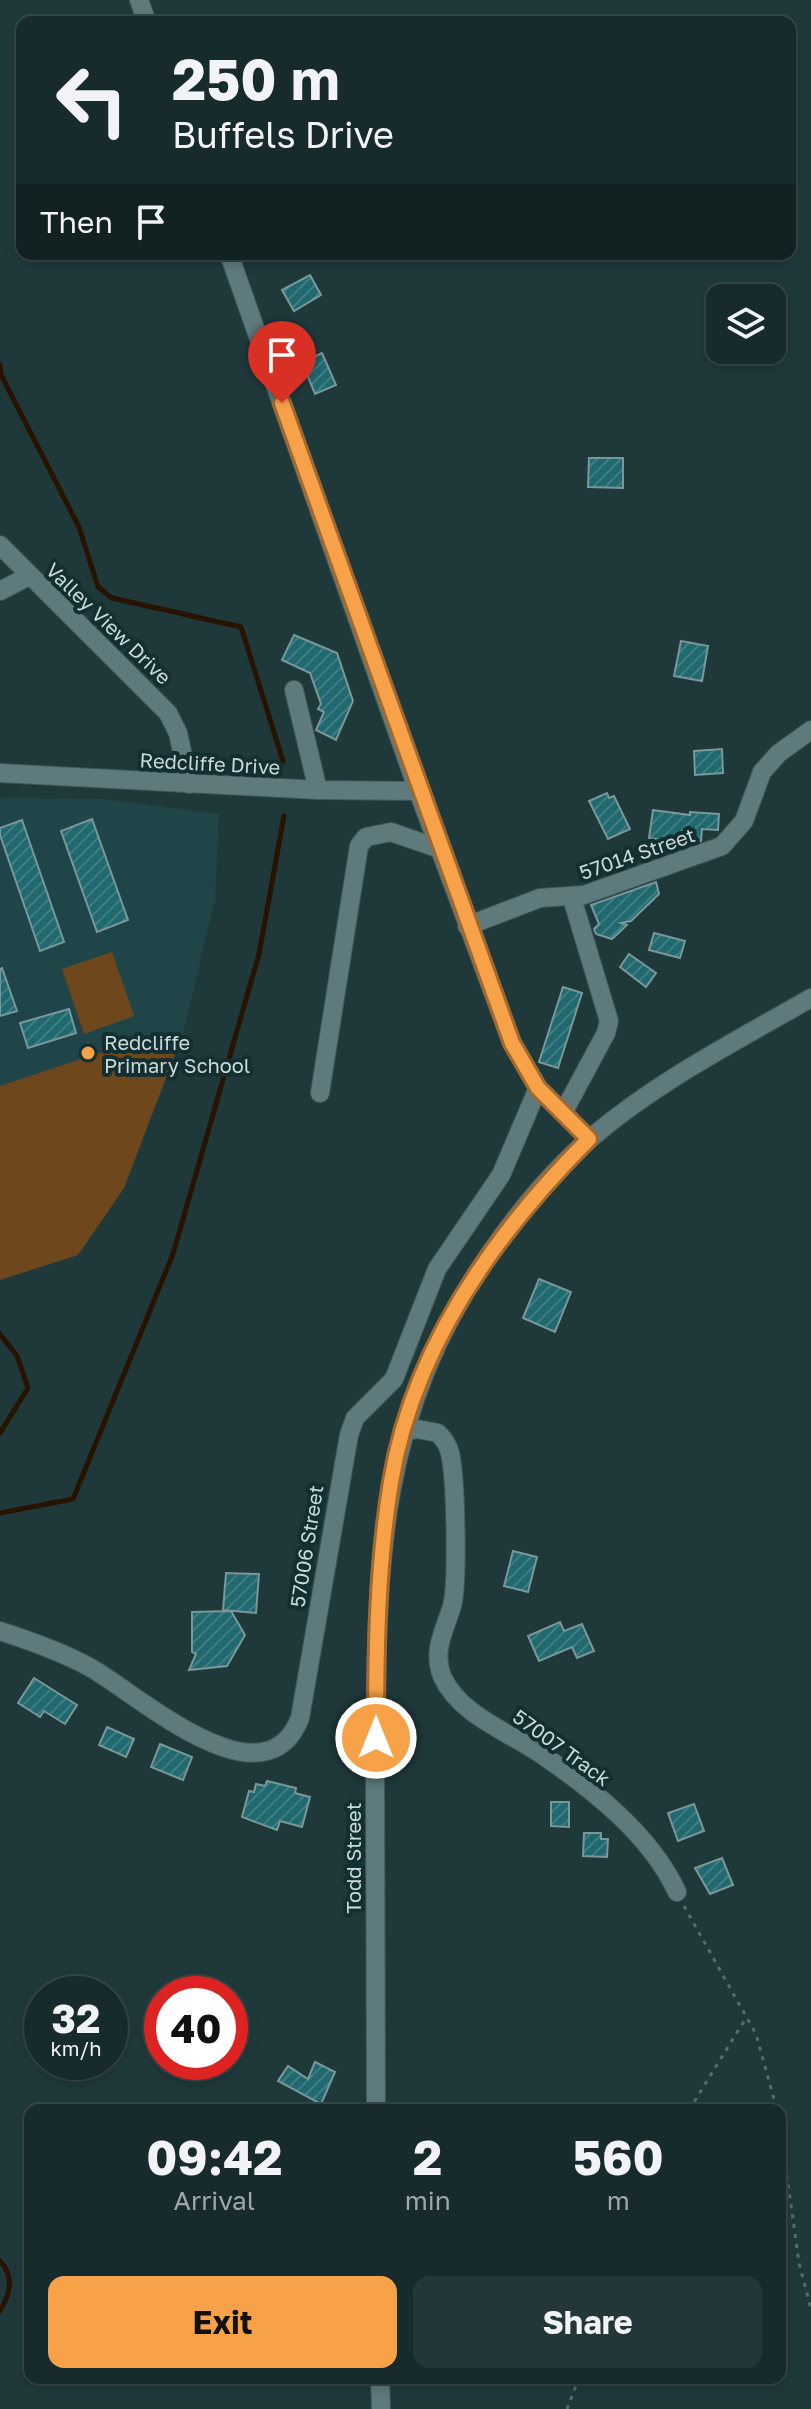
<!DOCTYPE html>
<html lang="en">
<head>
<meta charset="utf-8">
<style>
	body { margin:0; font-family:"Golos Text",sans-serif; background:#243738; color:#f1f3f6; height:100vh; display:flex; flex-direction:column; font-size:30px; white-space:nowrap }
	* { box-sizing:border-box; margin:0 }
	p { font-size:26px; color:#9ea7a9 }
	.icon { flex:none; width:44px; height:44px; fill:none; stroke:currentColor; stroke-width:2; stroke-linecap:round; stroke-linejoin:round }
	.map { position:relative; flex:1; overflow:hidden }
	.details { position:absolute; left:24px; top:2104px; width:762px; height:280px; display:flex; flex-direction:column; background:#172b2c; border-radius:16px; box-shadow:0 4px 12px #0003,0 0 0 2px #364748 }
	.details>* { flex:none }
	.hud { position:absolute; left:16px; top:16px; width:780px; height:244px; border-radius:16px; box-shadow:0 4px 12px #0003,0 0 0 2px #364748; background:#172b2c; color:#f1f3f6; overflow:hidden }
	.tools { position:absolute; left:706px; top:284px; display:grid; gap:16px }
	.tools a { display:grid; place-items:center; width:80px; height:80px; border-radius:16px; background:#172b2c; box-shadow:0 4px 12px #0003,0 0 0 2px #364748; font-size:40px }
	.speed { position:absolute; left:24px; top:1976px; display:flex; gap:16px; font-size:40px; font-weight:700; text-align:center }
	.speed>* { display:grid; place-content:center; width:104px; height:104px; border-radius:50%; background:#172b2c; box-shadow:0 4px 12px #0003,0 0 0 2px #364748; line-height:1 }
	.speed small { font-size:20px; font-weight:400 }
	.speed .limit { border:12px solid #d22; background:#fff; color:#111 }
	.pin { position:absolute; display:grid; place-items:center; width:68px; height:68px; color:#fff; margin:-82px -34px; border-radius:50% 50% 50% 0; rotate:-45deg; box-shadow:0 0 8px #0007 }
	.pin .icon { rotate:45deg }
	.me { position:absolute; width:88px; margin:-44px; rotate:0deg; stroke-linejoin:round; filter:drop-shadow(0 0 6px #0008) }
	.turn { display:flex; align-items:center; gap:28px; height:168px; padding:0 24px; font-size:36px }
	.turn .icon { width:104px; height:104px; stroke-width:2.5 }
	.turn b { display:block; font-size:56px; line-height:68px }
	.then { display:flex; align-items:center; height:76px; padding:0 24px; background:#0003; gap:16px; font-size:30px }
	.eta { display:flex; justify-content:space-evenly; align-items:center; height:136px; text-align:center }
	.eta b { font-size:48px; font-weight:700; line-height:56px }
	.cta { display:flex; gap:16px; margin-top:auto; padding:16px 24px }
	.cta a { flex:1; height:92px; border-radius:16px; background:#f7a248; color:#111; font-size:32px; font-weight:700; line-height:92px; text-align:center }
	.cta a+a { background:#243738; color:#f1f3f6 }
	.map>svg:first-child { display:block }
	.built { fill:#204548 }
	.park { fill:#6f471d }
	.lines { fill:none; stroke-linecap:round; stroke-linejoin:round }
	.stream { stroke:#271300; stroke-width:5 }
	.building { fill:url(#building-hatch); stroke:#7a9799; stroke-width:2 }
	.minor-casing { stroke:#405859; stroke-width:20 }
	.path { stroke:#566c6e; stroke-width:3; stroke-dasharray:4 6; stroke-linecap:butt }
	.minor { stroke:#5e7a7c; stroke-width:18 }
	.route-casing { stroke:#a1692f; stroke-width:20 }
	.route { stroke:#f7a248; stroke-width:14 }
	.poi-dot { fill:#f7a248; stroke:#142f31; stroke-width:3 }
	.labels { text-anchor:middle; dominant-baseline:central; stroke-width:8; stroke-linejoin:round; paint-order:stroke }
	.street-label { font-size:20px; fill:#cad9da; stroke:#142f31 }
	.poi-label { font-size:20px; fill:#cad9da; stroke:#142f31; text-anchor:start }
</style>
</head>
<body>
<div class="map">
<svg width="811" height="2409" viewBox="0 0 811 2409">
	<defs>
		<pattern id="building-hatch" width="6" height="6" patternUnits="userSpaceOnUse" patternTransform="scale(2)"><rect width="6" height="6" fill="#20696f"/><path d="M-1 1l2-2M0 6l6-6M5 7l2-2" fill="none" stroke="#3f7e83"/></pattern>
	</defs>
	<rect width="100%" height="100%" fill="#1f393b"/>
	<polygon class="built" points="0,798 102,799 219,814 215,899 183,1033 124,1188 78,1255 0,1280"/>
	<g class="park">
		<polygon points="112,952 134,1016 84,1034 62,969"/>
		<polygon points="183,1033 124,1188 78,1255 0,1280 0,1086 144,1038"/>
	</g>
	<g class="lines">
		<g class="stream">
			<polyline points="0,365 1,375 79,527 98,587 112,598 241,627 283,761"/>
			<polyline points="0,1334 17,1356 28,1388 0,1433"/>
			<polyline points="0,1513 73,1499 173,1254 259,954 284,816"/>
			<path d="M0,2261C15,2277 10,2294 0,2311"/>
		</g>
	</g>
	<g class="building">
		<polygon points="310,275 321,295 294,311 282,290"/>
		<polygon points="322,353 336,385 315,394 302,362"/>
		<polygon points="589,458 623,458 623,488 588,487"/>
		<polygon points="294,635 337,653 353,701 336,740 316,730 324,712 318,709 321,704 310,673 282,660"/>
		<polygon points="681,641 708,646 702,681 674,676"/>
		<polygon points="722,749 723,773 695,775 694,751"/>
		<polygon points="607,793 609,798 614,796 630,829 608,839 589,801"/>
		<polygon points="653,810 690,815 690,812 719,814 718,830 702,829 701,841 691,844 649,838"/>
		<polygon points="92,819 128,920 97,932 61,831"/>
		<polygon points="22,820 64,942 40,951 0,835 0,828"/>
		<polygon points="656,882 659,894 631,921 621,923 627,925 612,939 596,934 594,929 599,924 591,905"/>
		<polygon points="654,933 685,941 680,958 649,950"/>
		<polygon points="629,954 656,973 646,987 620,967"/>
		<polygon points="2,968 17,1011 0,1016 0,969"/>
		<polygon points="563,987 582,993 558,1068 539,1062"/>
		<polygon points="69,1009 76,1033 28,1048 20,1023"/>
		<polygon points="539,1279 571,1292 555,1332 523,1318"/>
		<polygon points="513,1551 537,1557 528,1592 504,1586"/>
		<polygon points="226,1573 259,1574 256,1613 223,1610"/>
		<polygon points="231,1611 245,1635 227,1666 189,1670 196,1654 192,1652 192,1612"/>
		<polygon points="560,1622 564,1631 582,1624 594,1651 577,1658 572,1647 539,1661 528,1636"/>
		<polygon points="34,1678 77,1705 65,1724 44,1711 40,1717 18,1703"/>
		<polygon points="107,1727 134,1739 126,1757 99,1745"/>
		<polygon points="160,1744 192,1757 183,1780 151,1767"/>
		<polygon points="267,1781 296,1788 295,1793 310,1797 302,1827 280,1821 277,1830 242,1817 249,1791 254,1792 256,1784 265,1786"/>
		<polygon points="551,1802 569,1802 569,1827 551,1826"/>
		<polygon points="694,1804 704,1831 678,1841 668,1813"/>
		<polygon points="584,1833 601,1833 601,1839 608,1839 607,1857 583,1856"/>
		<polygon points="722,1858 733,1885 710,1894 695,1868"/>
		<polygon points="315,2062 335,2072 321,2104 278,2081 288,2066 308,2079"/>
	</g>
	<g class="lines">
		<g class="minor-casing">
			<g id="minor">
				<polyline points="139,0 147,22"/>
				<polyline points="229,254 418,791 512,1043 538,1088 589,1139"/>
				<polyline points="0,545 168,713 178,733 189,784"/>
				<polyline points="0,591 29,576"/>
				<polyline points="294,690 318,790"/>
				<polyline points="0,773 318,790 418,791"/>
				<polyline points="467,926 540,898 584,895 722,846 744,821 762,772 779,753 811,730"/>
				<polyline points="320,1093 359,846 366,837 391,832 440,849"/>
				<polyline points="563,1113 606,1033 609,1021 572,898"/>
				<path d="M404,1431L417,1429L438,1433C444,1439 448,1445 450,1453C456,1478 458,1583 452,1606C445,1630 432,1650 442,1676C459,1715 509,1732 541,1754C592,1789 651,1835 677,1892"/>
				<path d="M0,1631C31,1641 63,1652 91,1668C136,1693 264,1810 300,1718L349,1435L355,1418L394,1379L437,1269L501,1175L538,1088"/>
				<path d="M376,2110C375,1997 375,1884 375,1772C377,1573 373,1420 493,1249C521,1209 554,1169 592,1137C658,1081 736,1041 811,998"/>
				<polyline points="380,2378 381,2409"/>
			</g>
		</g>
		<g class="path">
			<polyline points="684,1906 756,2034 777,2110"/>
			<polyline points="689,2110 746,2018"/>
			<polyline points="780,2125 799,2263 811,2309"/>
			<polyline points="567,2409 579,2378"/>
		</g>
		<use href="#minor" class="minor"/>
	</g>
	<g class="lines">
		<g class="route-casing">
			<path id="route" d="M282,403L512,1043L538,1088L589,1139C495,1233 413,1347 391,1482C377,1567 376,1652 376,1738"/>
		</g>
		<use href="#route" class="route"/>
	</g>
	<circle class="poi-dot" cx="88" cy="1053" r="8"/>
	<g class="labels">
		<g class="street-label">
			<text transform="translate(109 623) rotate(44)">Valley View Drive</text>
			<text transform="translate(210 763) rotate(3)">Redcliffe Drive</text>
			<text transform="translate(637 853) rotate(-19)">57014 Street</text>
			<text transform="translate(306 1546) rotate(-81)">57006 Street</text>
			<text transform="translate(562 1747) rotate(36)">57007 Track</text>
			<text transform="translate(353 1858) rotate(-90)">Todd Street</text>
		</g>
		<g class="poi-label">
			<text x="104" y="1042">Redcliffe<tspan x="104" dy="23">Primary School</tspan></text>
		</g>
	</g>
</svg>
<div class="tools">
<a><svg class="icon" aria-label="layers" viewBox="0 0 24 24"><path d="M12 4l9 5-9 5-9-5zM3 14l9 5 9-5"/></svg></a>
</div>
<div class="speed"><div>32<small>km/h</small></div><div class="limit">40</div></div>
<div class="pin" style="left:282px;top:403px;background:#d93025"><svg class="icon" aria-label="arrive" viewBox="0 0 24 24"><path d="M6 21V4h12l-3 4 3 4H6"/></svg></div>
<svg class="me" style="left:376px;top:1738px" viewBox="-20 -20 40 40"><circle r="17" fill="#f7a248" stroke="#fff" stroke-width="3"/><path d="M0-11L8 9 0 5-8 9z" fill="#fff"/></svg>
<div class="hud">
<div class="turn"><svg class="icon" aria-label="left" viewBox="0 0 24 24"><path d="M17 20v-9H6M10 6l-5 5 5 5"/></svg><div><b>250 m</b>Buffels Drive</div></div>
<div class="then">Then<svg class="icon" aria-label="arrive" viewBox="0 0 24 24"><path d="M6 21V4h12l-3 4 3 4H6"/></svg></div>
</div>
<section class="details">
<div class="eta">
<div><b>09:42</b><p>Arrival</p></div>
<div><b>2</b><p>min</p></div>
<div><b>560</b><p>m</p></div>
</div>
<div class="cta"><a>Exit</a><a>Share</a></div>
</section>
</div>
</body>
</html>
